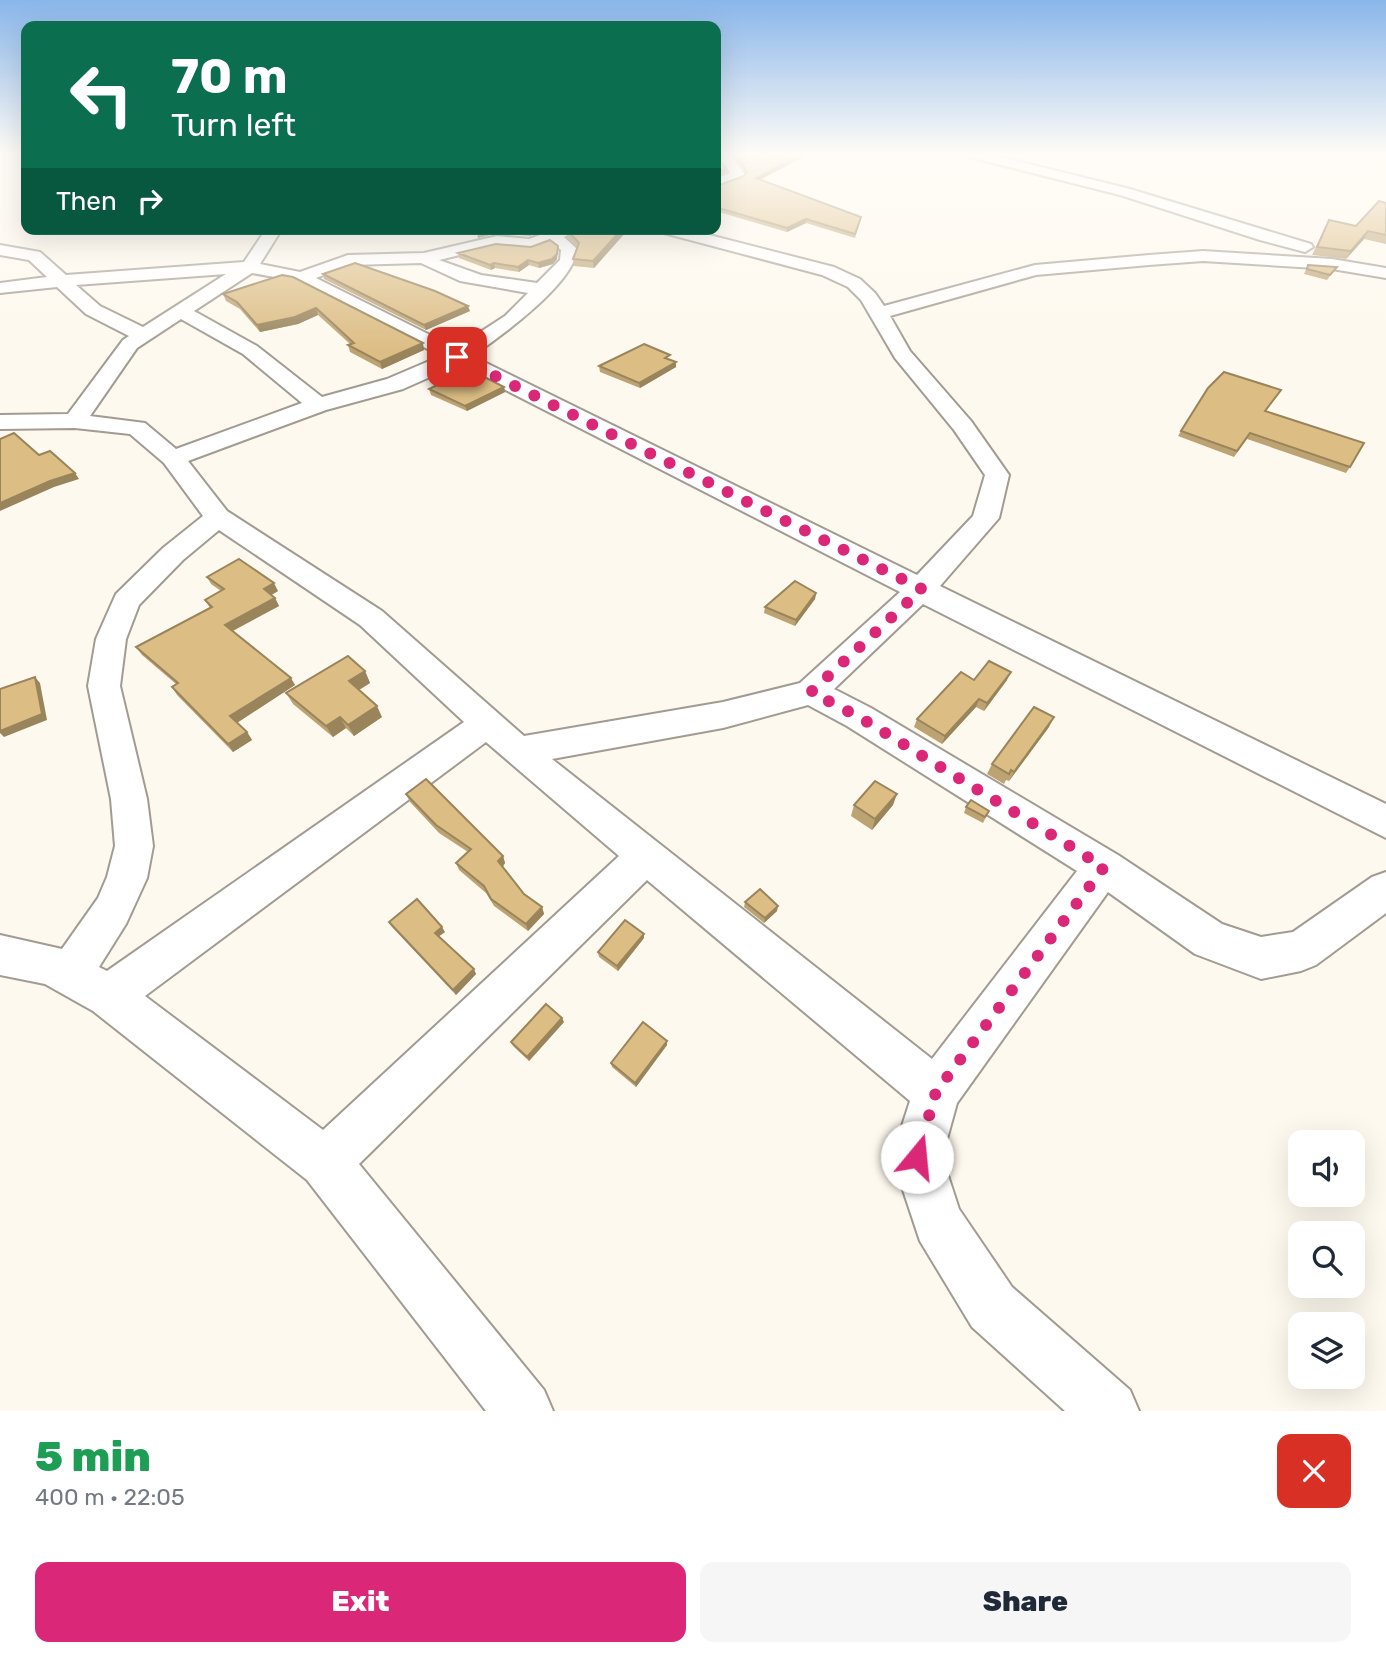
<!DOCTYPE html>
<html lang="en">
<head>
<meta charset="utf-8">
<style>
	body { margin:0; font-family:Rubik,sans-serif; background:#f6f6f7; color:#1f2937; height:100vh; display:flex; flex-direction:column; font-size:26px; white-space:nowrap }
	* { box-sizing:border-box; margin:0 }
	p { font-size:23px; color:#747a83 }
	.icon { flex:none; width:38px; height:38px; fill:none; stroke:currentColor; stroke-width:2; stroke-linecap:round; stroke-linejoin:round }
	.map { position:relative; height:1411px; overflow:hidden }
	.sheet { display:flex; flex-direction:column; background:#fff; flex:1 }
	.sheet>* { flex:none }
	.hud { position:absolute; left:21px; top:21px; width:700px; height:214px; border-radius:14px; box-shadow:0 7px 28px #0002; background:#0b6e4f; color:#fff; overflow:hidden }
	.buttons { position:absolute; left:1288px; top:1130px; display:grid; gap:14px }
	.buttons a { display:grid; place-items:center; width:77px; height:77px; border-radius:14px; background:#fff; box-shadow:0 7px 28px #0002; font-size:35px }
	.pin { position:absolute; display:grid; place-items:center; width:60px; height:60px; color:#fff; margin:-30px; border-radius:14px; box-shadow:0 4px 10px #0006 }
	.me { position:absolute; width:77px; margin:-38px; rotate:17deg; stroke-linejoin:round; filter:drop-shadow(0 0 5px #0008) }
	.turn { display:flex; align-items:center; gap:24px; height:147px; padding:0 35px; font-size:32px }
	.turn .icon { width:91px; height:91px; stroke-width:2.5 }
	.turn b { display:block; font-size:49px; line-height:60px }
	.then { display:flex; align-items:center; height:66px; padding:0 35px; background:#0003; gap:14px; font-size:26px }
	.round { display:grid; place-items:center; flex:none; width:74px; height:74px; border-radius:14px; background:#f6f6f7 }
	.head { display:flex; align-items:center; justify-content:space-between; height:119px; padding:0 35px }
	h1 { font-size:42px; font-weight:800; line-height:52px; color:#1e9e55 }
	.primary-button { display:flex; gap:14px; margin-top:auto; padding:14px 35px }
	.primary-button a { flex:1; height:80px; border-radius:14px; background:#db2777; color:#fff; font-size:28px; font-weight:800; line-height:80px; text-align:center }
	.primary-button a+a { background:#f6f6f7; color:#1f2937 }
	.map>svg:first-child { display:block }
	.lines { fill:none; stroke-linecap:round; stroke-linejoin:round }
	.minor-casing { stroke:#a19b92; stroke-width:4 }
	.minor { fill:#fff; fill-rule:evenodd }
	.wall { fill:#bda372 }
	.shaded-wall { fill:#9a845c }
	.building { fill:#dcbd84; stroke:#9a845c; stroke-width:2 }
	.route { stroke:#db2777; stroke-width:12; stroke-dasharray:0 21.6 }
</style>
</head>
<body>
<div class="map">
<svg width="1386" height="1411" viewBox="0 0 1386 1411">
	<rect width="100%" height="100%" fill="#fef9ee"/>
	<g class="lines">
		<g class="minor-casing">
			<g id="minor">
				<path d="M716,154C733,154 736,161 745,175L743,178L716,188V179L730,173L724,163L716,158Z"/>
				<polygon points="968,154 989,154 1130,189 1311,244 1313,247 1305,252 1260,240 1120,195 969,157"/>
				<path d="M262,229H278L280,232L260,264L300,272L348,255L424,253L497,236L529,239L556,229H579L564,237L577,249C575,283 500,337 472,356L917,575L973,516L985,475L954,430L895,358L861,300L848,287L822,275L660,232L658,229H686L834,267L860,279L875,293L884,306L1035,265L1149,255L1203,251L1332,259L1386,268V278L1332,269L1203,261L1149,265L1036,275L890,316L910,351L971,421L1009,475L999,518L940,586L1386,804V838L923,604L834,689L871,708L1118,855L1222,924L1261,937L1293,932L1372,877L1386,872V913L1316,965L1301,971L1261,979L1195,954L1108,892L957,1103L942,1157L959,1209L1012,1287L1130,1390L1139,1411H1065L972,1327L920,1241L892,1157L910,1101L647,880L359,1164L544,1390L553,1411H486L307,1180L93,1011L45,984L0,975V935L62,949L98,898L107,877L115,846L111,799L88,686L96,639L116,594L163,548L203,516L164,463L130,434L75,428L0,429V415L68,414L123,340L129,336L86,314L57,287L0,293V283L47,277L29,260L0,255V245L40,252L66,275L244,262L264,232ZM551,242L561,250L560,260L537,283L481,275L439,260L497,246L531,249ZM421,263L460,281L528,293L505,316L456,348L316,278L350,265ZM252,273L296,281L441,356L387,379L322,397L257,346L194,311ZM226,274L143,327L100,306L76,285ZM181,319L243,354L302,403L176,449L145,423L90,416L137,348ZM457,365L900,592L800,683L723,702L524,736L382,611L227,511L188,461L326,410L403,389ZM219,530L360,625L464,722L107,971L99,967L126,924L147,878L153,846L147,799L120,686L126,639L139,605L183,560ZM808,705L847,726L1077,871L932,1059L552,759L723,728ZM486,742L619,856L323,1130L145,996Z"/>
			</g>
		</g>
		<use href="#minor" class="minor"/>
	</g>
	<g class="wall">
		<polygon points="725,154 809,154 761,179 860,222 855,238 806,223 787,232 719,212 716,213 716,185 717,186 744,176 746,174 735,157"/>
		<polygon points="1386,203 1386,244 1364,239 1346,259 1312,255 1329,220 1356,226"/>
		<polygon points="483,229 548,229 529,236 497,233 478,238 477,231"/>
		<polygon points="571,229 625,229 625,233 594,268 574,266 573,259 577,247 568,238 568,231"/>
		<polygon points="558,246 557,259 553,264 539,268 529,265 519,272 495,268 491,270 459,258 458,253 531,247"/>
		<polygon points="1308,265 1337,267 1327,280 1304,274"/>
		<polygon points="323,274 470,311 426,330 324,279"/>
		<polygon points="282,275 424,350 382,369 350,352 348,345 350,344 318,315 298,324 260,332 240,309 226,301 223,294"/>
		<polygon points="670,360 676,367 640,388 600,372 599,366"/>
		<polygon points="504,387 505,392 467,411 431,395 429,389"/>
		<polygon points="1281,390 1266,411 1350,467 1346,473 1247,439 1234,457 1178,436 1181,431"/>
		<polygon points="207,577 278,591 271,595 275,598 279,606 233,631 295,685 237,723 247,732 252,740 233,752 177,695 172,687 176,684 142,655 136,647 210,608 205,600 221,591 211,584"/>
		<polygon points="816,593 815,599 795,626 764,613 765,607"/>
		<polygon points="365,671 370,683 359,690 382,717 354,736 346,728 333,737 293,704 286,693"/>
		<polygon points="974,680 1007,680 984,711 976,707 942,744 914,727 917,719"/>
		<polygon points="1049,727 1009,781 1006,780 1004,784 987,774 992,764"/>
		<polygon points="406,794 503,856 505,863 503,867 524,894 542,907 544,914 528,931 494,906 486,893 459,870 456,863 468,852 439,833 410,802"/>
		<polygon points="854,805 893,805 872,830 851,816"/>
		<polygon points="966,807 989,811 983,823 964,813"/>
		<polygon points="745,902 777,911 764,923 744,907"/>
		<polygon points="389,922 445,932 439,936 476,974 456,995 392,927"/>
		<polygon points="644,938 618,971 599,957 598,952"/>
		<polygon points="564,1022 529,1061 513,1046 511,1042"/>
		<polygon points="667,1041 667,1045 636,1087 612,1067 611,1063"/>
	</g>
	<g class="shaded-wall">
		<polygon points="802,154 809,154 756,182 756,178"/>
		<polygon points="726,168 726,172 716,178 716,173"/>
		<polygon points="806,219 806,223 787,232 787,228"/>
		<polygon points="486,229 497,229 497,233 478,238 477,231"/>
		<polygon points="529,229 548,229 529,236 528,230"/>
		<polygon points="622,229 625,229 625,233 594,268 593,261"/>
		<polygon points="1368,231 1364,239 1346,259 1351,251"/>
		<polygon points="558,246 557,259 553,264 539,268 538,263"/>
		<polygon points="528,260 529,265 519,272 518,267"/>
		<polygon points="494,263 495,268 491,270 490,265"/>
		<polygon points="468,306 470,311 426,330 424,325"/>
		<polygon points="316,308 318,315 298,324 260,332 257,325"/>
		<polygon points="423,343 424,350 382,369 380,362"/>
		<polygon points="676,362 676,367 640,388 639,383"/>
		<polygon points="504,387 505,392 467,411 465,406"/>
		<polygon points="75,473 79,479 54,487 0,511 0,503 50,481"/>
		<polygon points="274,583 278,591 268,597 264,589"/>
		<polygon points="816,593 815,599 795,626 796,620"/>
		<polygon points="275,598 279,606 230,632 225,625"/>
		<polygon points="365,671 370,683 354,693 349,681"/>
		<polygon points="1011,672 1007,680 984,711 987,703"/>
		<polygon points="35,677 40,683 47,720 4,737 0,733 0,731"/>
		<polygon points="291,678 295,685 235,724 230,716"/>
		<polygon points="979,699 976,707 942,744 945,736"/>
		<polygon points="377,706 382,717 354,736 348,725"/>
		<polygon points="340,717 346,728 333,737 326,726"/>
		<polygon points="1054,717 1049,727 1009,781 1014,772"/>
		<polygon points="247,732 252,740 233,752 228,744"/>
		<polygon points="897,794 893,805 872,830 875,819"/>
		<polygon points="503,856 505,863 501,868 498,861"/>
		<polygon points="778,906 777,911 764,923 765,918"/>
		<polygon points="542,907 544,914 528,931 526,924"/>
		<polygon points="442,927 445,932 438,937 435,933"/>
		<polygon points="644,934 644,938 618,971 617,966"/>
		<polygon points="474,969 476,974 456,995 453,990"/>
		<polygon points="562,1018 564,1022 529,1061 527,1057"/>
		<polygon points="667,1041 667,1045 636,1087 635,1083"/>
	</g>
	<g class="building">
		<polygon points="736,154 802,154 756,178 861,217 855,234 806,219 787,228 719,208 716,209 716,185 717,186 744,176 747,172"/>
		<polygon points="716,157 726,168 716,173"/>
		<polygon points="1379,201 1386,203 1386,235 1368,231 1351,251 1317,247 1329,220 1356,226"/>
		<polygon points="571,229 622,229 593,261 573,259 579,243 568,231"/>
		<polygon points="550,240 558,246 557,254 552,259 538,263 528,260 518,267 494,263 490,265 458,253 496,244 531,247"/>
		<polygon points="355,263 435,291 468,306 424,325 323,274"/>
		<polygon points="1308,265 1337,267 1330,275 1307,269"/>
		<polygon points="282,275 293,277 423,343 380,362 348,345 354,343 316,308 295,317 257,325 237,302 223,294"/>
		<polygon points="644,344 670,355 665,358 676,362 639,383 599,366"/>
		<polygon points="469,369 504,387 465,406 429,389"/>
		<polygon points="1224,372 1281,390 1265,411 1364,443 1350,467 1250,433 1237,451 1181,431 1208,388"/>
		<polygon points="14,433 39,455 50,451 75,473 50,481 0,503 0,439"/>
		<polygon points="239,559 274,583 264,589 275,598 225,625 291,678 230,716 247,732 228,744 172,687 178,683 136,647 212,607 205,600 224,589 207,577"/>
		<polygon points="795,581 816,593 796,620 765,607"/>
		<polygon points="348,656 365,671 349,681 377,706 348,725 340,717 326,726 286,693"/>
		<polygon points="989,661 1011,672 987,703 979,699 945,736 917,719 961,672 974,680"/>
		<polygon points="35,677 42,714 0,731 0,689"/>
		<polygon points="1034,707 1054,717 1014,772 1011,770 1009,774 992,764"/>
		<polygon points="426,779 503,856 498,861 524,894 542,907 526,924 491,899 484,886 456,863 471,849 436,825 406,794"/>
		<polygon points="875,781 897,794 875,819 854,805"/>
		<polygon points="971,800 989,811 985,817 966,807"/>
		<polygon points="760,889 778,906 765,918 745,902"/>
		<polygon points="417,899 442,927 435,933 474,969 453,990 389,922"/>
		<polygon points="625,920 644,934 617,966 598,952"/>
		<polygon points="546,1004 562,1018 527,1057 511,1042"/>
		<polygon points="643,1022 667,1041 635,1083 611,1063"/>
	</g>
	<linearGradient id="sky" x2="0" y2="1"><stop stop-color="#89b6ea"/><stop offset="0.44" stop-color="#fffcf7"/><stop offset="1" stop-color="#fffcf7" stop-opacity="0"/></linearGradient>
	<rect width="1386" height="351" fill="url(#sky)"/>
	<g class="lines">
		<polyline class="route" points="457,357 922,589 811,692 859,717 1104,867 936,1092 917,1157"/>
	</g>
</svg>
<div class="buttons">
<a><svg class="icon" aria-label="sound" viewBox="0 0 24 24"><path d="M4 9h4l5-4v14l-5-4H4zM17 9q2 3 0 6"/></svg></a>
<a><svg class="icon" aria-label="search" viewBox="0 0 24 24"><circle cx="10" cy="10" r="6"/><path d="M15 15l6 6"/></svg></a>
<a><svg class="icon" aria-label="layers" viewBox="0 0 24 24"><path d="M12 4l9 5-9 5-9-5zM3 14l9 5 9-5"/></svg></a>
</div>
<div class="pin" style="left:457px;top:357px;background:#d93025"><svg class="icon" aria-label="arrive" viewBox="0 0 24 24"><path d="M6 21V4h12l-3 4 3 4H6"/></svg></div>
<svg class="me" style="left:917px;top:1157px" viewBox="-20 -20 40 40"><circle r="19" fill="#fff"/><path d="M0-13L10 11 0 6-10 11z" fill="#db2777"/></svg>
<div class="hud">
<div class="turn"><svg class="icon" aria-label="left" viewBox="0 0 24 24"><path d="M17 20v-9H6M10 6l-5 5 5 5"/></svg><div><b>70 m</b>Turn left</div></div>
<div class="then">Then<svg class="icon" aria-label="right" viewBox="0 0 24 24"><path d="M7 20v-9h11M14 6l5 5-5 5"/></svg></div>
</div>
</div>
<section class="sheet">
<div class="head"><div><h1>5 min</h1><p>400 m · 22:05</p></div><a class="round" style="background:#d93025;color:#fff"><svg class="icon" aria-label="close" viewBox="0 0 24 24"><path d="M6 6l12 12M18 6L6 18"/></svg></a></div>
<div class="primary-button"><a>Exit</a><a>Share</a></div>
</section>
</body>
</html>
